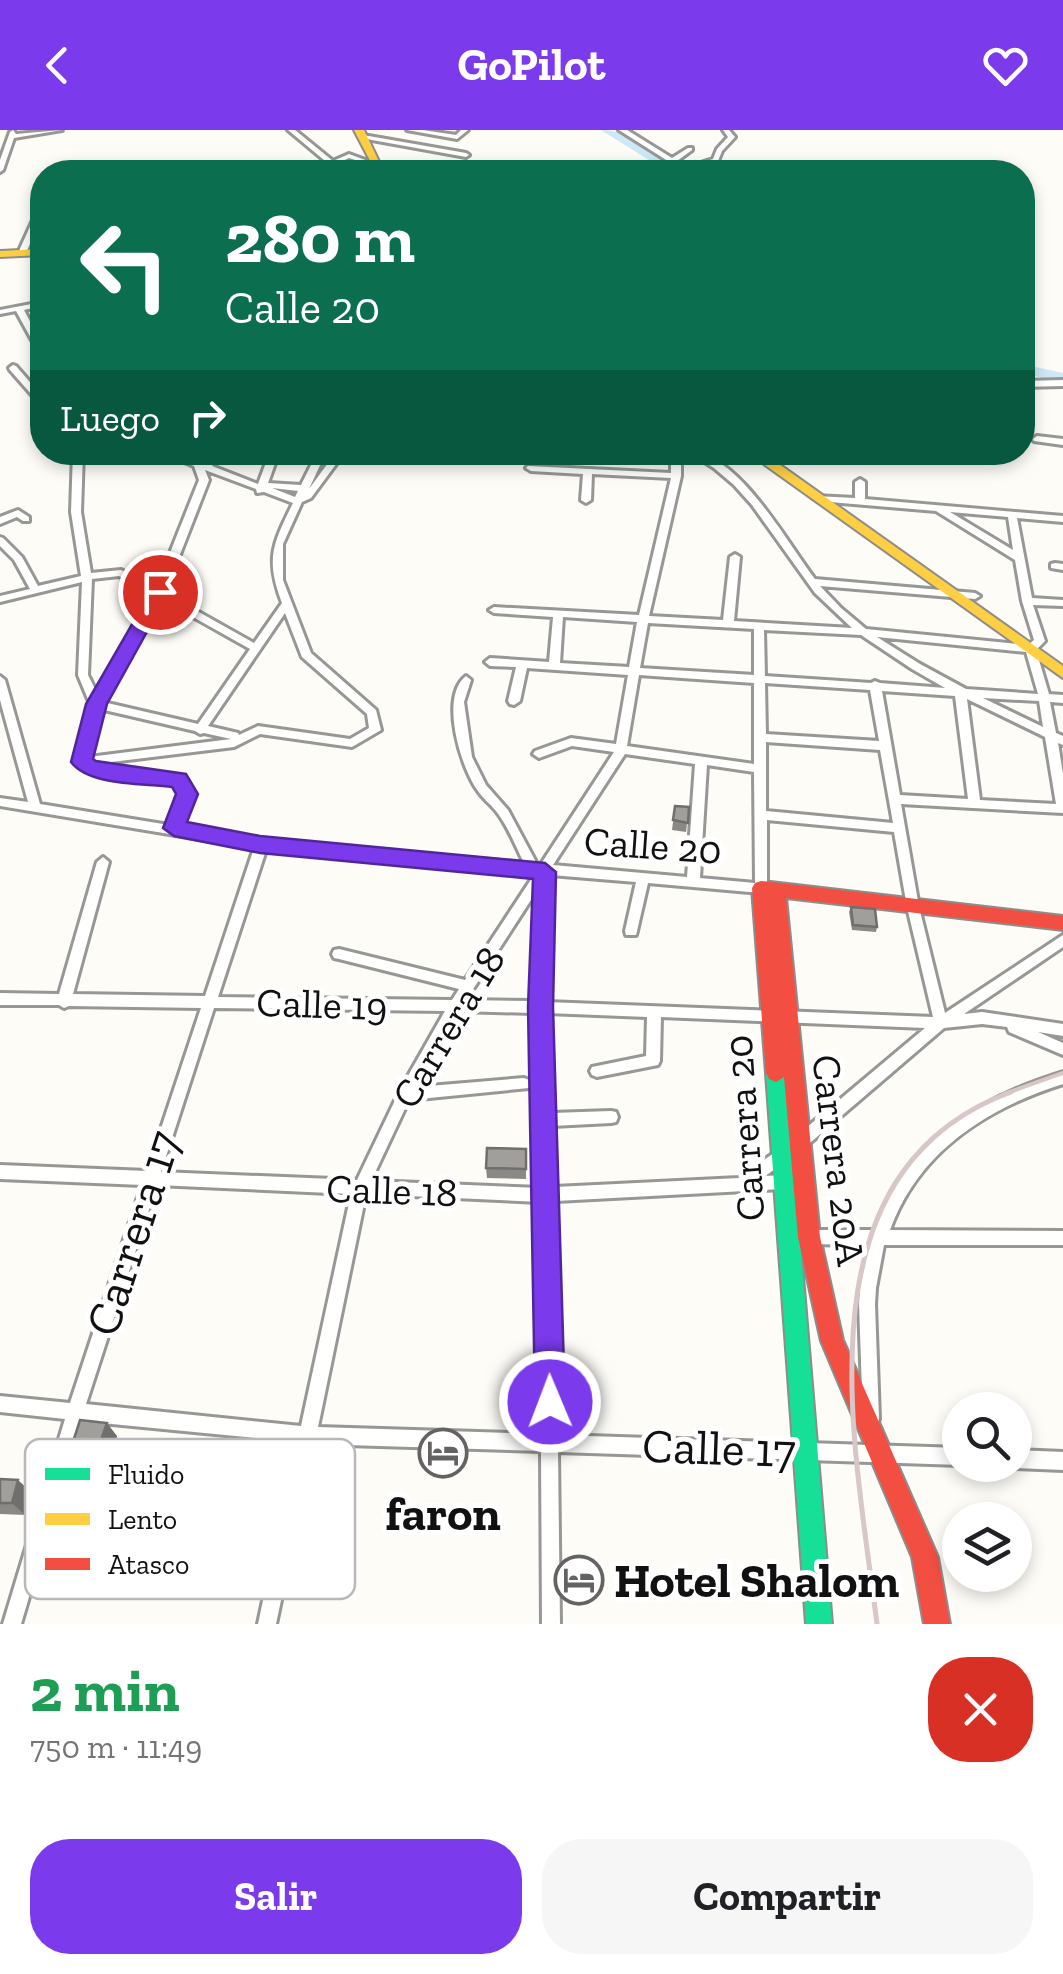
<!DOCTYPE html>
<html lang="es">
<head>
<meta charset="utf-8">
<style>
	body { margin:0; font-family:"Zilla Slab",serif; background:#f6f6f6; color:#202124; height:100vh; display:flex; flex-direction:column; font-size:38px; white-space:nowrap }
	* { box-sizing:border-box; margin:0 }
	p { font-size:32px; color:#757577 }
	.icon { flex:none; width:55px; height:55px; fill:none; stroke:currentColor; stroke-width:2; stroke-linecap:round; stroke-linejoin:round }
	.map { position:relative; height:1494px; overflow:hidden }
	.side { display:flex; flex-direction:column; background:#fff; flex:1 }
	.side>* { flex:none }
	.top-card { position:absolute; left:30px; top:30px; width:1005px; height:305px; border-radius:40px; box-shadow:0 5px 15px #0003; background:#0b6e4f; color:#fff; overflow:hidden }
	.controls { position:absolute; left:942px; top:1262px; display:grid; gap:20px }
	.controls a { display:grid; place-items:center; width:90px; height:90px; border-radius:50%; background:#fff; box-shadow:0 5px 15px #0003; font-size:50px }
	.pin { position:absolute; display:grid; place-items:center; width:85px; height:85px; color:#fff; margin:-42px; border:5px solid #fff; border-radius:50%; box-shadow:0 2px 10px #0007 }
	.me { position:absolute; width:110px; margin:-55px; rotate:359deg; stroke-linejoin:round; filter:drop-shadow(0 0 8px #0008) }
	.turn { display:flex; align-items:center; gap:35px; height:210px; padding:0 30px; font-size:45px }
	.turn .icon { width:130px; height:130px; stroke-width:2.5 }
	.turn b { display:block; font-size:70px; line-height:85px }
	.then { display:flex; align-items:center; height:95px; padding:0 30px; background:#0003; gap:20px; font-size:38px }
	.round { display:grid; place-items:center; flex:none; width:105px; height:105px; border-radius:40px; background:#f6f6f6 }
	.summary { display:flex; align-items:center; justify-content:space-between; height:170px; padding:0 30px }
	h1 { font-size:60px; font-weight:700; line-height:75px; color:#1e9e55 }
	.action { display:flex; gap:20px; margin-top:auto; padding:20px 30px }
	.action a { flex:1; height:115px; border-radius:40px; background:#7c3aed; color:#fff; font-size:40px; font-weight:700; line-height:115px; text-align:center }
	.action a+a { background:#f6f6f6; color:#202124 }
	header { display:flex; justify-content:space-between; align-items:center; height:130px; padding:0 30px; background:#7c3aed; color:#fff; font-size:45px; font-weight:700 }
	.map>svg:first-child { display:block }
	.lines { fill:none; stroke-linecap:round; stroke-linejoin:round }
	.river { fill:#cde8f7; fill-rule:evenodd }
	.street-casing { stroke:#979795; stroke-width:6 }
	.fast-casing { stroke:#8e8d8b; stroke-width:4 }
	.slow-casing { stroke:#8e8d8b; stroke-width:4 }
	.jam-casing { stroke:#8e8d8b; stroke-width:4 }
	.street { fill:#fffffe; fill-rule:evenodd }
	.fast { fill:#16e098; fill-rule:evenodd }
	.slow { fill:#ffcf43; fill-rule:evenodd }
	.jam { fill:#f24e42; fill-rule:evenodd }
	.rail-far1 { stroke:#d9c6c7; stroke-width:4 }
	.rail { stroke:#d9c6c7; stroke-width:5 }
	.wall { fill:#8a8986 }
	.shaded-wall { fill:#716f6d }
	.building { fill:#a19f9c; stroke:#716f6d; stroke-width:2.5 }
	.route { fill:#7c3aed; stroke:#51269a; stroke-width:2.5 }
	.labels { text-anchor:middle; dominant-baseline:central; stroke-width:10; stroke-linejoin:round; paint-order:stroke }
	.street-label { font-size:40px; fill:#111; stroke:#fff }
	.near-street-label { font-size:48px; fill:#111; stroke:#fff }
	.near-poi-label { font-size:48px; font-weight:bold; fill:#111; stroke:#fff }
	.key { fill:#fff; stroke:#b8b8b8; stroke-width:2.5 }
	.key-label { font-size:28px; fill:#111 }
</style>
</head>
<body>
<header><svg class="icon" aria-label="back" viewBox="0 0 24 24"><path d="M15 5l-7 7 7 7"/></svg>GoPilot<svg class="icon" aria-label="heart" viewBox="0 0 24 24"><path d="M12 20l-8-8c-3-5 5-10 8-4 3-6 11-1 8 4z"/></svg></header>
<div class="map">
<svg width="1063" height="1494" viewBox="0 0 1063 1494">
	<rect width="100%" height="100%" fill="#fdfcf7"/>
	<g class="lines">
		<g class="river">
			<path d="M601,0C631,0 660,22 681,42H668Z"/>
			<polygon points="1022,234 1063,243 1063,253 1022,243"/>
		</g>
		<g class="street-casing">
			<g id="street">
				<polygon points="13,0 16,4 62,0 14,8 3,40 0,42 0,30 10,2"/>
				<polygon points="288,0 295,0 333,31 349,24 379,35 376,37 349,28 334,35 330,35"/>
				<polygon points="407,0 423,0 456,5 461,0 468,0 457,9"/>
				<polygon points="619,0 627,0 672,28 688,18 692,18 692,20 677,31 688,37 713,29 717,19 728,7 723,0 729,0 735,7 722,21 718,31 693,40 694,42 679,42 682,40"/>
				<polygon points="363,5 466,23 469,25 466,27 361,8 361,6"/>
				<polygon points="173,33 176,35 172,42 166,42 171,34"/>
				<polygon points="39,77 42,77 42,86 26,123 19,125 18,123"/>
				<polygon points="42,172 42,176 24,180 42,214 42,223 38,221 16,181 0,184 0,180"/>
				<polygon points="13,235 16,236 42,266 42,273 39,273 10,240 9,238"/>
				<polygon points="1063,250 1063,256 1022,257 1022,251"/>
				<polygon points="1037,306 1063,309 1063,315 1034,311 1033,309"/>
				<path d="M73,322H83L81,382L91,443L121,440L156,458L199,350L194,336L160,322H174L204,334L212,322H221L212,336L258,354L270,322H279L268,353L301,355L313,331H319L321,333L309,359L336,322H345L311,368L302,372L283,414V450L311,523L376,580L381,600L352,617L260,604L234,617L95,634L182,647L193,664L180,697L261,710L524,733C516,717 509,699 499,685C493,676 484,670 478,661C461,638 439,567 466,546L471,550L464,572L472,627L486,655L508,680L537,734H541L614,622L572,616L539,628L533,624L535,621L571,608L616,614L628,545L527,538L520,571L514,575L510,574L508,571L516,537L490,536L485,532L490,528L549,532L553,487L494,483L489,480L494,477L639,485L671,348L592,344L591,370L586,373L581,370L583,344L531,341L526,338L528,336L671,343V322H681V346L649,486L723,490L730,427L735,424L740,427L734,491L852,498L815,463L752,375L734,355L714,338L689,322C738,322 787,413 815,449L975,463L980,466L975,469L820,456L841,478L866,499L1028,515L1034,510L1022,471L1015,430L936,381L818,371L813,368L815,366L855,368V352L860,349L865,352V369L1063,386V392L1017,388L1032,468L1063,470V476L1033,475L1045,511L1036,520L1049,564L1063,565V573L1050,572L1056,603L1063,606V615L1058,613L1063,644V683L901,674L919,777L945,883L1063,805V817L964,884L982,882L1063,894V906L1038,902L1063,913V925L1009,902L1007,897L982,894L944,898L804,1018L799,1020L794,1018L792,1013L794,1008L925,898L661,887L660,931L658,935L597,947L592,945L590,941L592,937L646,926L647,887L547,883L552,983L611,981L616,982L618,987L616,992L611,993L552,996L555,1057L739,1048L778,1020L783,1018L788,1020L790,1025L788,1030L765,1046L783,1045L788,1047L790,1052L788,1057L783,1059L556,1071L558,1305L960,1318L961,1335L558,1322L560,1494H542L541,1321L314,1314L276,1494H258L297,1312L81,1291L21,1494H3L65,1289L0,1282V1266L70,1273L142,1055L0,1049V1035L147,1041L201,878L69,876L64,878L59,875H0V863L59,864L97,732L103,727L109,732L73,864L205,866L254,718L0,676V668L28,672L0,570V546L5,550L40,674L169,695L181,664L174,654L91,642L76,632L90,574L78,545L82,452L0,472V466L30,459L14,430L0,416V407L3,408L22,427L38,456L81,446L71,382ZM205,340L256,359L257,363L264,362L293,373C273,414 265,428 282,473L254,513L165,463L209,350ZM272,358L298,361L295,367ZM950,382L1008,387L1013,420ZM119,446L153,465L97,563L88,545L92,449ZM161,469L250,519L198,594L103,572ZM285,483L302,527L367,584L369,598L350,609L258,596L239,605L238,603L208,596ZM563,487L637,492L629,537L560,533ZM648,493L754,499V545L640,538ZM764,500L861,505L912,539L945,558L880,553L875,551L871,553L765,546ZM877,507L1026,522L1038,564L966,559L920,534ZM639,545L754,553V634L627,616ZM765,553L870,560L879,611L766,604ZM882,561L955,566L968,669L900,665ZM983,568L1039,571L1043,597ZM967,569L1045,607L1056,674L980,670ZM100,579L195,601L200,604L204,603L231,609L89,627ZM766,612L880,620L893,693L766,681ZM625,624L695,634L687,747L553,735ZM707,635L754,642L755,753L700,748ZM767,690L894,702L907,777L933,887L547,872L551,745L636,752L625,801L626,805H636L637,801L648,753L761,763L765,761L767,758ZM266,720L529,743L534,745L465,850L339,819L334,820L332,824L334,828L339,829L459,859L452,870L218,867ZM538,759L533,871L466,870ZM214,878L445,881L400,960L357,1050L161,1042ZM459,881L533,883L540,1058L371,1051L409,970L529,958L531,954L529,950L524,948L417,957ZM157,1055L351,1064L301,1296L86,1274ZM366,1064L540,1072L541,1304L318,1297Z"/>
				<polygon points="18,380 29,387 29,391 23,391 17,387 0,394 0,387"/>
				<polygon points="1055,433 1063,434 1063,440 1051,438 1051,434"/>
				<path d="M1063,942V954C987,978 918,1022 890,1100L1063,1101V1115H884L876,1158L875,1174L879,1289L877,1295L871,1297L865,1295L863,1289L859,1174L860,1158L869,1115L806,1114L801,1112L798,1107L801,1102L806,1100H874C908,1011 976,969 1063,942Z"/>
				<polygon points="1015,1320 1063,1322 1063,1340 1015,1338 1009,1335 1015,1335"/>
			</g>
		</g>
		<g class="fast-casing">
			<polygon id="fast" points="776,934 783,937 786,943 832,1494 806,1494 766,943 769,937"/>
		</g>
		<g class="slow-casing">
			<g id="slow">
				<polygon points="354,0 364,0 384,42 376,42"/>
				<polygon points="42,119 42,125 0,127 0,121"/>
				<polygon points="747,322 762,322 1063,536 1063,548"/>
			</g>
		</g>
		<g class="jam-casing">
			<polygon id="jam" points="761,751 1063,786 1063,800 786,768 820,1107 843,1210 938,1427 950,1494 924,1494 912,1427 821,1211 798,1107 784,947 776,952 769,949 766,943 752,758 755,753"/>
		</g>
		<use href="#street" class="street"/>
		<use href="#fast" class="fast"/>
		<use href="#slow" class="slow"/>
		<use href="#jam" class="jam"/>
		<polyline class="rail-far1" points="1004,964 1063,943"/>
		<path class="rail" d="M877,1494C855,1315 793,1042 1011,962"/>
	</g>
	<g class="wall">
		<polygon points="675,676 689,677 686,702 672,700"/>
		<polygon points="851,777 877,797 876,802 852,800 849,782"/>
		<polygon points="526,1019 526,1049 487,1048 486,1038"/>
		<polygon points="80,1290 117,1306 111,1322 106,1321 100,1329 83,1327 72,1315"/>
		<polygon points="279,1323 280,1353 229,1348 225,1342"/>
		<polygon points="0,1349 31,1362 25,1385 0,1384"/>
	</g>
	<g class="shaded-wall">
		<polygon points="107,1293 117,1306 111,1322 101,1310"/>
		<polygon points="96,1309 106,1321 100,1329 89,1317"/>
		<polygon points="276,1316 279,1323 280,1353 277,1347"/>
		<polygon points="18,1350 31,1362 25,1385 12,1373"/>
	</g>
	<g class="building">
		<polygon points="675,676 689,677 688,693 673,690"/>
		<polygon points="851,777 875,779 877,797 853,795"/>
		<polygon points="487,1018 526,1019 526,1039 486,1038"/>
		<polygon points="80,1290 107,1293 101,1310 96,1309 89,1317 72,1315"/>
		<polygon points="0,1349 18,1350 12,1373 0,1373"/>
	</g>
	<path class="route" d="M153,458L169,462L107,574L93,629L96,631L186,644L198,664L187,692L260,706L545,733L556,742L553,877L565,1272L561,1282L550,1287L539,1282L535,1272L528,877L533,749L260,723L174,706L163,698L176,664L172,657C143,653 89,656 71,632L86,574Z"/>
	<defs>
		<g id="hotel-ring" transform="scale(2.5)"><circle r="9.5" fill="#fff" stroke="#646362" stroke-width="1.5"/><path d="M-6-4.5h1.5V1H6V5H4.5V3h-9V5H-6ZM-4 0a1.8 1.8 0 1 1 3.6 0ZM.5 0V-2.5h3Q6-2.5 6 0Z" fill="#646362"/></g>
	</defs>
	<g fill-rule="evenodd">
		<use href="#hotel-ring" x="443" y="1323"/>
		<use href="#hotel-ring" x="579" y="1450"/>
	</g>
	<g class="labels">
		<g class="street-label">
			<text transform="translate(653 715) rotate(4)">Calle 20</text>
			<text transform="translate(322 874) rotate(2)">Calle 19</text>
			<text transform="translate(448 897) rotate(-59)">Carrera 18</text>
			<text transform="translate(744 998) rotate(-94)">Carrera 20</text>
			<text transform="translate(839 1030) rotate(83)">Carrera 20A</text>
			<text transform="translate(392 1060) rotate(2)">Calle 18</text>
		</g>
		<g class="near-street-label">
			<text transform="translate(133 1103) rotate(-72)">Carrera 17</text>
			<text transform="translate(719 1318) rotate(2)">Calle 17</text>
		</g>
		<g class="near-poi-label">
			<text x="443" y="1383">faron</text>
			<text x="614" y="1450" text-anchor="start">Hotel Shalom</text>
		</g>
	</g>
	<rect x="25" y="1309" width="330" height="160" rx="15" class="key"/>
	<rect x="45" y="1338" width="45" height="12" fill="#16e098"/>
	<rect x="45" y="1383" width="45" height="12" fill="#ffcf43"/>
	<rect x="45" y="1428" width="45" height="12" fill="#f24e42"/>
	<g class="key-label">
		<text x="108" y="1354">Fluido</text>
		<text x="108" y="1399">Lento</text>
		<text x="108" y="1444">Atasco</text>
	</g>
</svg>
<div class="controls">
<a><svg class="icon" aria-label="search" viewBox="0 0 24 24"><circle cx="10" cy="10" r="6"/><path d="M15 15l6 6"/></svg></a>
<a><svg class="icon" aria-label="layers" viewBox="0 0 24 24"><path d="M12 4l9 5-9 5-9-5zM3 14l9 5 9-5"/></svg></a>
</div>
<div class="pin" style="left:160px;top:462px;background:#d93025"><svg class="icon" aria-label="arrive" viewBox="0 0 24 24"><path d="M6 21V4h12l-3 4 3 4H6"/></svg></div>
<svg class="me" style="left:550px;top:1272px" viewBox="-20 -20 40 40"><circle r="17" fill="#7c3aed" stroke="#fff" stroke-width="3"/><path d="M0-11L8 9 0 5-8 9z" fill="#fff"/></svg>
<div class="top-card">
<div class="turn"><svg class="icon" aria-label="left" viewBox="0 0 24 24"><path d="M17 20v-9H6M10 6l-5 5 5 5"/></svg><div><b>280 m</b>Calle 20</div></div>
<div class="then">Luego<svg class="icon" aria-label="right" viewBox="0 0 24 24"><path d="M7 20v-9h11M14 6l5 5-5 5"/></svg></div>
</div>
</div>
<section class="side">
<div class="summary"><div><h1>2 min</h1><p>750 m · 11:49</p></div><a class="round" style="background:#d93025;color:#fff"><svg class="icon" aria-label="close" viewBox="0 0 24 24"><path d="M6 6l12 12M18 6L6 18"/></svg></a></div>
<div class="action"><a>Salir</a><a>Compartir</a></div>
</section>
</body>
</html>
